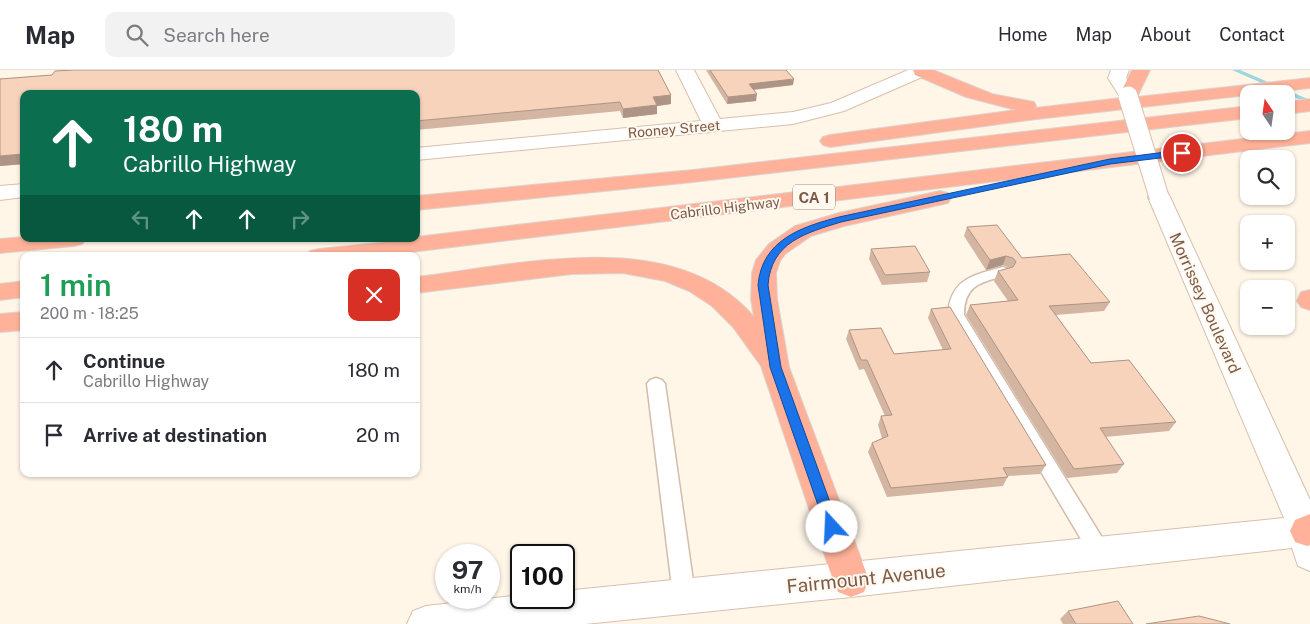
<!DOCTYPE html>
<html lang="en">
<head>
<meta charset="utf-8">
<style>
	body { margin:0; font-family:"Public Sans",sans-serif; background:#f2f2f3; color:#2b2b33; height:100vh; display:flex; flex-direction:column; font-size:19px; white-space:nowrap }
	* { box-sizing:border-box; margin:0 }
	p { font-size:16px; color:#7c7c81 }
	.icon { flex:none; width:28px; height:28px; fill:none; stroke:currentColor; stroke-width:2; stroke-linecap:round; stroke-linejoin:round }
	.map { position:relative; flex:1; overflow:hidden }
	.panel { position:absolute; left:20px; top:182px; width:400px; height:225px; display:flex; flex-direction:column; background:#fff; border-radius:10px; box-shadow:0 1px 4px #0004 }
	.panel>* { flex:none }
	.hud { position:absolute; left:20px; top:20px; width:400px; height:152px; border-radius:10px; box-shadow:0 1px 4px #0004; background:#0b6e4f; color:#fff; overflow:hidden }
	.needle { width:32px; rotate:347deg }
	.tools { position:absolute; left:1240px; top:15px; display:grid; gap:10px }
	.tools a { display:grid; place-items:center; width:55px; height:55px; border-radius:10px; background:#fff; box-shadow:0 1px 4px #0004; font-size:25px }
	.speed { position:absolute; left:435px; top:474px; display:flex; gap:10px; font-size:25px; font-weight:700; text-align:center }
	.speed>* { display:grid; place-content:center; width:65px; height:65px; border-radius:50%; background:#fff; box-shadow:0 1px 4px #0004; line-height:1 }
	.speed small { font-size:12px; font-weight:400 }
	.speed .limit { border:2px solid #111; border-radius:8px; background:#fff; color:#111 }
	.pin { position:absolute; display:grid; place-items:center; width:42px; height:42px; color:#fff; margin:-21px; border:2px solid #fff; border-radius:50%; box-shadow:0 1px 5px #0007 }
	.me { position:absolute; width:55px; margin:-28px; rotate:340deg; stroke-linejoin:round; filter:drop-shadow(0 0 4px #0008) }
	.turn { display:flex; align-items:center; gap:18px; height:105px; padding:0 20px; font-size:22px }
	.turn .icon { width:65px; height:65px; stroke-width:2.5 }
	.turn b { display:block; font-size:35px; line-height:42px }
	.lanes { display:flex; align-items:center; height:48px; padding:0 20px; background:#0003; justify-content:center; gap:25px; direction:ltr }
	.lanes .off { opacity:.35 }
	.round { display:grid; place-items:center; flex:none; width:52px; height:52px; border-radius:10px; background:#f2f2f3 }
	.headline { display:flex; align-items:center; justify-content:space-between; height:85px; padding:0 20px }
	h1 { font-size:30px; font-weight:600; line-height:38px; color:#1e9e55 }
	ul { padding:0; list-style:none }
	li { display:flex; align-items:center; gap:15px; height:65px; padding:0 20px; border-top:1px solid #e1e1e2 }
	li div { flex:1 }
	li b { display:block; font-size:19px }
	li em { font-style:normal }
	header { display:flex; align-items:center; gap:30px; box-sizing:border-box; height:70px; padding:0 25px; background:#fff; border-bottom:1px solid #e1e1e2 }
	header strong { font-size:24px }
	nav { display:flex; gap:28px; margin-inline-start:auto; font-size:18px }
	.search { width:350px; height:45px; background:#f2f2f3; display:flex; align-items:center; gap:12px; box-sizing:border-box; padding:0 18px; border-radius:10px; color:#7c7c81; font-size:19px }
	.map>svg:first-child { display:block }
	.lines { fill:none; stroke-linecap:round; stroke-linejoin:round }
	.stream { fill:#9ed5de; fill-rule:evenodd }
	.lane-casing { stroke:#d3bcab; stroke-width:3 }
	.secondary-casing { stroke:#d9bfab; stroke-width:2 }
	.highway-casing { stroke:#ddd4cf; stroke-width:2 }
	.lane { fill:#fff; fill-rule:evenodd }
	.secondary { fill:#fff; fill-rule:evenodd }
	.highway { fill:#ffb299; fill-rule:evenodd }
	.secondary-bridge-casing { stroke:#d9bfab; stroke-width:21; stroke-linecap:butt }
	.secondary-bridge { stroke:#fff; stroke-width:19 }
	.wall { fill:#d4b5a2 }
	.shaded-wall { fill:#ad9484 }
	.building { fill:#f7d3bc; stroke:#ad9484 }
	.route { fill:#1a73e8; stroke:#114b97 }
	.labels { text-anchor:middle; dominant-baseline:central; stroke-width:4; stroke-linejoin:round; paint-order:stroke }
	.far-street-label { font-size:14px; fill:#7d5a48; stroke:#fff9f0 }
	.shield { fill:#fff9f0; stroke:#a48a7a; stroke-width:1 }
	.shield-label { font-size:15px; font-weight:bold; fill:#7d5a48 }
	.street-label { font-size:16px; fill:#7d5a48; stroke:#fff9f0 }
	.near-street-label { font-size:19px; fill:#7d5a48; stroke:#fff9f0 }
</style>
</head>
<body>
<header>
<strong>Map</strong>
<div class="search"><svg class="icon" aria-label="search" viewBox="0 0 24 24"><circle cx="10" cy="10" r="6"/><path d="M15 15l6 6"/></svg>Search here</div>
<nav><a>Home</a><a>Map</a><a>About</a><a>Contact</a></nav>
</header>
<div class="map">
<svg width="1310" height="554" viewBox="0 0 1310 554">
	<rect width="100%" height="100%" fill="#fff6e8"/>
	<g class="lines">
		<polygon class="stream" points="1232,0 1240,0 1310,30 1310,34"/>
		<g class="lane-casing">
			<g id="lane">
				<path d="M1003,197L1008,199L1010,202L1008,205C982,212 964,214 964,245L1108,477L1111,484L1108,491L1101,493L1094,491L948,245C950,209 973,205 1003,197Z"/>
				<polygon points="656,308 662,310 665,314 695,525 692,532 684,535 676,532 673,525 647,314 650,310"/>
			</g>
		</g>
		<g class="secondary-casing">
			<g id="secondary">
				<polygon points="676,0 694,0 720,49 793,42 831,33 908,0 932,0 929,4 844,41 793,54 416,90 416,78 701,51"/>
				<polygon points="1111,0 1129,0 1126,8 1137,26 1134,30 1128,31 1122,30 1108,8"/>
				<polygon points="24,114 24,127 0,130 0,116"/>
				<polygon points="1159,120 1167,122 1170,127 1310,430 1310,501 1298,496 1292,478 851,527 585,554 407,554 413,541 426,536 521,525 521,528 564,528 564,521 1284,448 1148,127 1151,122"/>
			</g>
		</g>
		<g class="highway-casing">
			<g id="highway">
				<polygon points="913,0 933,0 992,24 1034,32 1036,36 1035,38 1121,28 1119,26 1132,0 1150,0 1137,27 1310,8 1310,18 1037,49 830,77 823,75 820,71 823,67 830,65 1016,40 966,27 915,5"/>
				<polygon points="1310,29 1310,41 1286,44 1286,32"/>
				<polygon points="1249,36 1249,48 693,112 416,140 416,126 693,100"/>
				<polygon points="1310,61 1310,73 378,186 307,186 310,181 319,179 416,169 416,167"/>
				<path d="M940,121L948,123L951,128L948,133L844,156L811,166L785,184L780,191L776,203L777,229L789,297L869,510L864,522L851,527L838,522L833,510L761,296L733,257L712,236L689,221L665,211L623,203L572,204L416,223V207C521,195 674,154 754,247L751,229L752,203L756,190L769,174L795,156L839,143Z"/>
				<polygon points="24,167 24,169 86,169 82,174 74,176 0,183 0,169"/>
				<polygon points="24,211 24,227 0,230 0,214"/>
				<polygon points="1310,220 1310,240 1301,237 1297,231 1301,222"/>
				<polygon points="24,242 24,260 0,262 0,244"/>
				<polygon points="1310,444 1310,475 1307,476 1295,472 1290,461 1295,450"/>
			</g>
		</g>
		<use href="#lane" class="lane"/>
		<use href="#secondary" class="secondary"/>
		<use href="#highway" class="highway"/>
		<g class="secondary-bridge-casing">
			<polyline id="secondary-bridge" points="1128,26 1159,127"/>
		</g>
		<use href="#secondary-bridge" class="secondary-bridge"/>
	</g>
	<g class="wall">
		<polygon points="74,0 658,0 671,25 671,34 657,36 657,44 623,48 620,41 416,60 416,24 24,24 24,94 0,96 0,9 52,5 55,1"/>
		<polygon points="706,0 786,0 793,15 754,20 756,31 727,34"/>
		<polygon points="967,157 1022,188 1110,232 1104,241 1056,245 1091,293 1176,352 1169,361 1105,367 1124,394 1117,403 1067,408 966,245 970,235 1008,231 994,211 998,201 1010,198 1003,195 986,200 964,166"/>
		<polygon points="871,179 930,202 927,212 882,215 869,189"/>
		<polygon points="931,239 1046,395 1040,404 1008,406 1003,416 887,427 868,382 872,373 882,368 878,355 881,346 885,346 864,299 859,300 846,269 849,260 894,284 943,280 928,248"/>
		<polygon points="1068,541 1133,554 1063,554 1060,549"/>
	</g>
	<g class="shaded-wall">
		<polygon points="794,9 793,15 749,20 749,14"/>
		<polygon points="757,24 756,31 727,34 728,27"/>
		<polygon points="671,25 671,34 657,36 657,44 623,48 623,39 653,27"/>
		<polygon points="22,84 24,86 24,94 0,96 0,86"/>
		<polygon points="1006,186 1003,195 986,200 990,190"/>
	</g>
	<g class="building">
		<polygon points="74,0 658,0 671,25 653,27 657,35 623,39 620,32 416,51 416,24 24,24 24,86 21,86 22,84 0,86 0,9 52,5 55,1"/>
		<polygon points="710,0 786,0 794,9 749,14 757,24 728,27"/>
		<polygon points="997,155 1022,188 1070,184 1110,232 1049,236 1091,293 1129,290 1176,352 1100,358 1124,394 1074,399 970,235 1018,230 998,201 1013,197 1016,192 1013,188 1006,186 990,190 967,157"/>
		<polygon points="915,176 930,202 885,205 871,179"/>
		<polygon points="950,237 1046,395 1003,398 1008,407 891,418 872,373 888,366 881,346 892,345 867,290 861,290 849,260 881,258 894,284 951,279 931,239"/>
		<polygon points="1118,531 1133,554 1076,554 1068,541"/>
		<polygon points="1199,546 1230,554 1146,554"/>
	</g>
	<path class="route" d="M1182,80L1187,83L1185,85L1110,94L841,152C806,163 771,172 768,215L781,297L839,457L837,461L832,463L827,461L770,297L758,215C762,170 801,157 839,147L1110,89Z"/>
	<g class="labels">
		<g class="far-street-label">
			<text transform="translate(674 59) rotate(-5)">Rooney Street</text>
			<text transform="translate(725 138) rotate(-7)">Cabrillo Highway</text>
		</g>
		<rect class="shield" x="793" y="114.5" width="42" height="25" rx="4"/>
		<g class="shield-label">
			<text x="814" y="127">CA 1</text>
		</g>
		<g class="street-label">
			<text transform="translate(1205 233) rotate(66)">Morrissey Boulevard</text>
		</g>
		<g class="near-street-label">
			<text transform="translate(866 508) rotate(-6)">Fairmount Avenue</text>
		</g>
	</g>
</svg>
<div class="tools">
<a><svg class="needle" viewBox="-14 -14 28 28"><path d="M0-13l5 13h-10z" fill="#e53935"/><path d="M0 13l5-13h-10z" fill="#7c7c81"/></svg></a>
<a><svg class="icon" aria-label="search" viewBox="0 0 24 24"><circle cx="10" cy="10" r="6"/><path d="M15 15l6 6"/></svg></a>
<a>+</a>
<a>−</a>
</div>
<div class="speed"><div>97<small>km/h</small></div><div class="limit">100</div></div>
<div class="pin" style="left:1182px;top:83px;background:#d93025"><svg class="icon" aria-label="arrive" viewBox="0 0 24 24"><path d="M6 21V4h12l-3 4 3 4H6"/></svg></div>
<svg class="me" style="left:832px;top:457px" viewBox="-20 -20 40 40"><circle r="19" fill="#fff"/><path d="M0-13L10 11 0 6-10 11z" fill="#1a73e8"/></svg>
<div class="hud">
<div class="turn"><svg class="icon" aria-label="ahead" viewBox="0 0 24 24"><path d="M12 20V5M6 11l6-6 6 6"/></svg><div><b>180 m</b>Cabrillo Highway</div></div>
<div class="lanes"><svg class="icon off" aria-label="left" viewBox="0 0 24 24"><path d="M17 20v-9H6M10 6l-5 5 5 5"/></svg><svg class="icon" aria-label="ahead" viewBox="0 0 24 24"><path d="M12 20V5M6 11l6-6 6 6"/></svg><svg class="icon" aria-label="ahead" viewBox="0 0 24 24"><path d="M12 20V5M6 11l6-6 6 6"/></svg><svg class="icon off" aria-label="right" viewBox="0 0 24 24"><path d="M7 20v-9h11M14 6l5 5-5 5"/></svg></div>
</div>
<section class="panel">
<div class="headline"><div><h1>1 min</h1><p>200 m · 18:25</p></div><a class="round" style="background:#d93025;color:#fff"><svg class="icon" aria-label="close" viewBox="0 0 24 24"><path d="M6 6l12 12M18 6L6 18"/></svg></a></div>
<ul>
<li><svg class="icon" aria-label="ahead" viewBox="0 0 24 24"><path d="M12 20V5M6 11l6-6 6 6"/></svg><div><b>Continue</b><p>Cabrillo Highway</p></div><em>180 m</em></li>
<li><svg class="icon" aria-label="arrive" viewBox="0 0 24 24"><path d="M6 21V4h12l-3 4 3 4H6"/></svg><div><b>Arrive at destination</b></div><em>20 m</em></li>
</ul>
</section>
</div>
</body>
</html>
